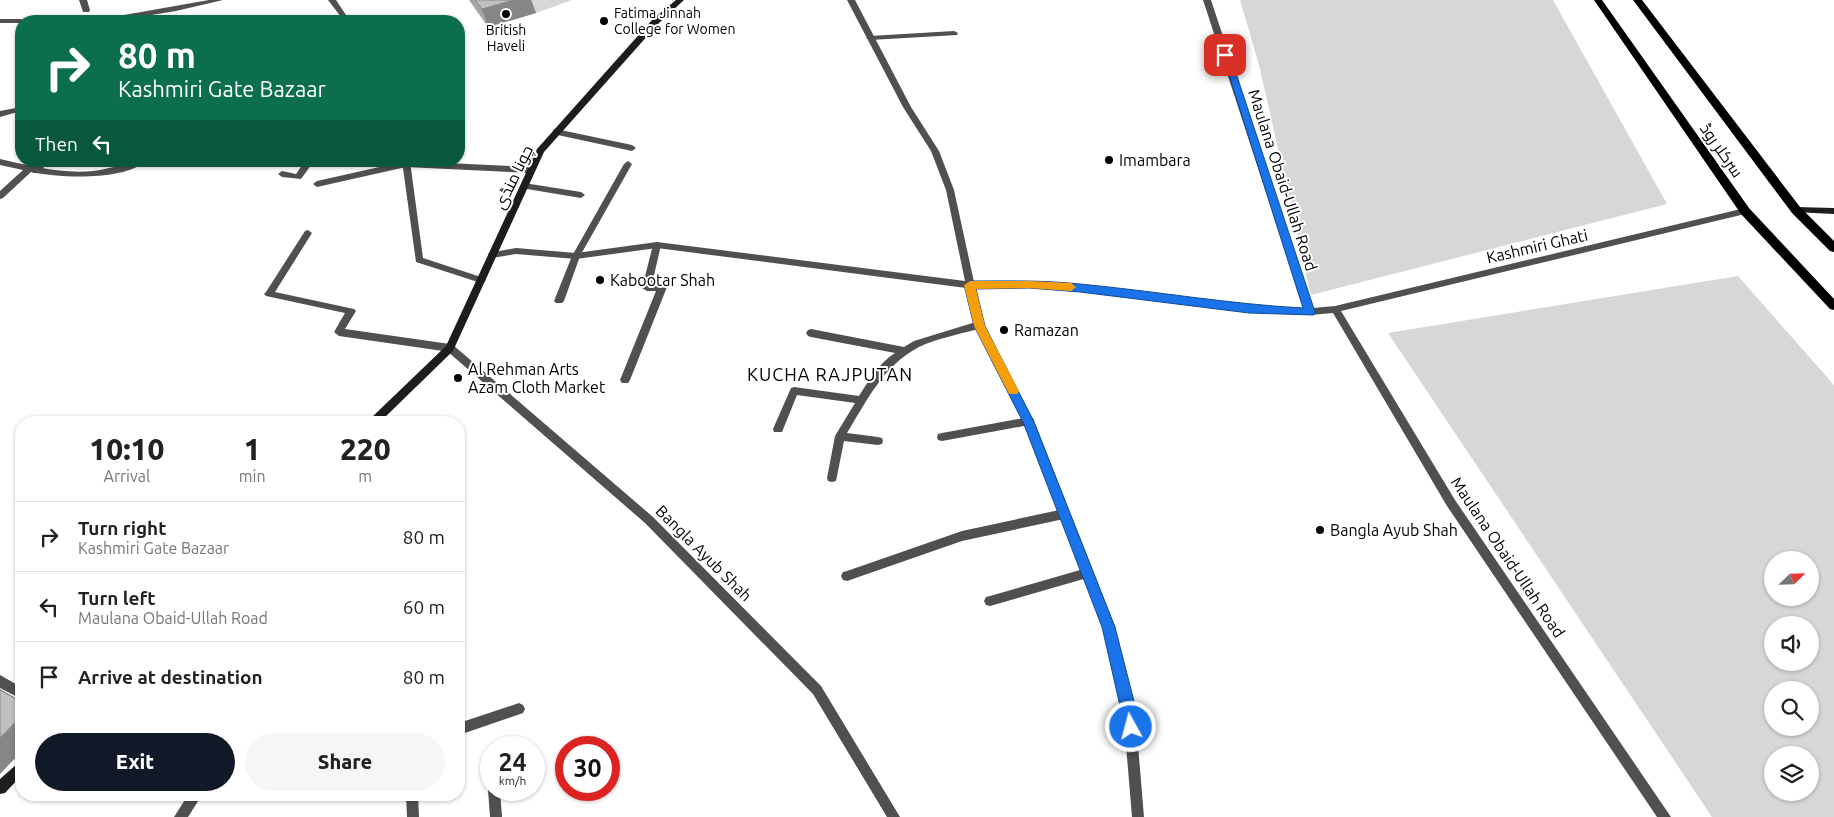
<!DOCTYPE html>
<html lang="en">
<head>
<meta charset="utf-8">
<style>
	body { margin:0; font-family:Ubuntu,Cairo,sans-serif; background:#f6f6f6; color:#222; height:100vh; display:flex; flex-direction:column; font-size:19px; white-space:nowrap }
	* { box-sizing:border-box; margin:0 }
	p { font-size:16px; color:#767676 }
	.icon { flex:none; width:28px; height:28px; fill:none; stroke:currentColor; stroke-width:2; stroke-linecap:round; stroke-linejoin:round }
	.map { position:relative; flex:1; overflow:hidden }
	.drawer { position:absolute; left:15px; top:416px; width:450px; height:385px; display:flex; flex-direction:column; background:#fff; border-radius:20px; box-shadow:0 1px 4px #0004 }
	.drawer>* { flex:none }
	.banner { position:absolute; left:15px; top:15px; width:450px; height:152px; border-radius:20px; box-shadow:0 1px 4px #0004; background:#0b6e4f; color:#fff; overflow:hidden }
	.needle { width:32px; rotate:67deg }
	.tools { position:absolute; left:1764px; top:551px; display:grid; gap:10px }
	.tools a { display:grid; place-items:center; width:55px; height:55px; border-radius:50%; background:#fff; box-shadow:0 1px 4px #0004; font-size:25px }
	.speed { position:absolute; left:480px; top:736px; display:flex; gap:10px; font-size:25px; font-weight:700; text-align:center }
	.speed>* { display:grid; place-content:center; width:65px; height:65px; border-radius:50%; background:#fff; box-shadow:0 1px 4px #0004; line-height:1 }
	.speed small { font-size:12px; font-weight:400 }
	.speed .limit { border:8px solid #d22; background:#fff; color:#111 }
	.pin { position:absolute; display:grid; place-items:center; width:42px; height:42px; color:#fff; margin:-21px; border-radius:10px; box-shadow:0 2px 8px #0006 }
	.me { position:absolute; width:55px; margin:-28px; rotate:353deg; stroke-linejoin:round; filter:drop-shadow(0 0 4px #0008) }
	.turn { display:flex; align-items:center; gap:18px; height:105px; padding:0 20px; font-size:22px }
	.turn .icon { width:65px; height:65px; stroke-width:2.5 }
	.turn b { display:block; font-size:35px; line-height:42px }
	.then { display:flex; align-items:center; height:48px; padding:0 20px; background:#0003; gap:10px; font-size:19px }
	.eta { display:flex; justify-content:space-evenly; align-items:center; height:85px; text-align:center }
	.eta b { font-size:30px; font-weight:800; line-height:35px }
	.primary-button { display:flex; gap:10px; margin-top:auto; padding:10px 20px }
	.primary-button a { flex:1; height:58px; border-radius:30px; background:#111827; color:#fff; font-size:20px; font-weight:800; line-height:58px; text-align:center }
	.primary-button a+a { background:#f6f6f6; color:#222 }
	ul { padding:0; list-style:none }
	li { display:flex; align-items:center; gap:15px; height:70px; padding:0 20px; border-top:1px solid #e0e0e0 }
	li div { flex:1 }
	li b { display:block; font-size:19px }
	li em { font-style:normal }
	.map>svg:first-child { display:block }
	.green { fill:#d7d7d7; fill-rule:evenodd }
	.lines { fill:none; stroke-linecap:round; stroke-linejoin:round }
	.lane { fill:#505050; fill-rule:evenodd }
	.street { fill:#505050; fill-rule:evenodd }
	.secondary { fill:#1d1d1d; fill-rule:evenodd }
	.primary { fill:#000; fill-rule:evenodd }
	.wall { fill:#a5a5a5 }
	.shaded-wall { fill:#868686 }
	.building { fill:#c0c0c0; stroke:#868686 }
	.route { fill:#1a73e8; stroke:#114b97 }
	.slow { fill:#f59e0b }
	.poi-dot { fill:#000; stroke:#fff; stroke-width:2 }
	.labels { text-anchor:middle; dominant-baseline:central; stroke-width:4; stroke-linejoin:round; paint-order:stroke }
	.far-poi-label { font-size:14px; fill:#000; stroke:#fff; text-anchor:start }
	.street-label { font-size:16px; fill:#000; stroke:#fff }
	.poi-label { font-size:16px; fill:#000; stroke:#fff; text-anchor:start }
	.neighbourhood-label { font-size:18px; letter-spacing:1px; fill:#000; stroke:#fff }
</style>
</head>
<body>
<div class="map">
<svg width="1834" height="817" viewBox="0 0 1834 817">
	<rect width="100%" height="100%" fill="#fff"/>
	<g class="green">
		<polygon points="529,0 572,0 536,13"/>
		<polygon points="1240,0 1553,0 1667,204 1311,295 1259,65"/>
		<path d="M1738,276L1834,385V817H1712L1388,333ZM1772,560H1810V598H1772ZM1772,625H1810V662H1772ZM1772,690H1810V728H1772ZM1772,755H1810V792H1772Z"/>
	</g>
	<g class="lines">
		<g class="lane">
			<polygon points="79,0 87,0 90,10 89,12 83,12"/>
			<polygon points="209,0 223,0 176,11 127,19 125,21 118,21 121,15 124,15"/>
			<polygon points="189,18 195,18 196,21 189,21"/>
			<polygon points="0,19 21,19 25,21 21,21 21,23 0,23"/>
			<polygon points="954,31 958,33 957,35 870,40 866,38 870,36"/>
			<polygon points="21,107 21,111 0,117 0,111"/>
			<polygon points="556,129 632,145 636,148 632,151 553,134 553,130"/>
			<polygon points="40,161 49,161 39,173 33,173 32,171"/>
			<polygon points="305,161 314,161 301,179 282,177 278,174 282,171 296,174"/>
			<polygon points="406,161 531,167 535,170 531,173 406,167 317,187 313,184 317,181"/>
			<polygon points="628,161 632,164 580,256 564,301 562,303 556,303 554,301 572,256 624,164"/>
			<polygon points="524,183 581,192 585,195 581,198 521,188 520,186"/>
			<polygon points="308,230 312,233 275,292 354,309 356,311 345,329 450,344 453,345 455,348 453,351 450,352 339,336 334,332 345,313 266,296 264,294 266,292 305,231"/>
			<polygon points="657,242 661,245 652,284 662,284 667,287 630,380 628,383 622,383 620,380 656,291 647,291 642,288 653,245"/>
			<path d="M979,321L984,325L982,328C964,333 935,339 919,347C883,366 868,399 847,433L878,437L882,438L883,441L882,444L878,445L844,441L836,481L832,482L828,481L827,478L835,436L855,403L797,395L782,432H774L773,429L791,388L794,387L859,396C869,380 879,363 895,353L811,337L808,336L806,333L808,330L811,329L904,347L914,341Z"/>
			<polygon points="1029,417 1033,418 1034,421 1033,424 1029,425 942,441 938,440 937,437 938,434 942,433"/>
			<polygon points="1064,509 1068,511 1069,514 1068,517 1064,519 962,541 847,581 843,580 841,576 843,572 847,571 962,531"/>
			<polygon points="1087,568 1091,569 1093,573 1091,577 1087,578 990,606 986,605 984,601 986,597 990,596"/>
			<polygon points="0,675 21,687 21,699 0,688"/>
			<polygon points="519,703 523,705 525,709 523,713 459,735 459,723"/>
			<polygon points="489,785 491,785 491,790 500,790 502,817 490,817 488,790"/>
			<polygon points="188,795 202,795 188,817 174,817"/>
			<polygon points="268,795 284,795 283,800 278,801 269,800"/>
			<polygon points="406,795 418,795 419,817 407,817"/>
		</g>
		<g class="street">
			<polygon points="328,0 336,0 350,21 344,21"/>
			<polygon points="847,0 855,0 911,107 939,151 954,190 974,282 1029,281 1079,285 1249,306 1304,308 1203,0 1211,0 1313,308 1335,306 1745,208 1748,209 1749,211 1748,213 1745,214 1341,311 1455,500 1671,817 1657,817 1447,506 1333,313 1310,315 1249,312 1079,291 1029,287 976,288 984,325 1034,421 1115,627 1135,709 1144,817 1132,817 1123,709 1103,627 1024,421 974,325 966,288 657,248 576,259 516,254 492,258 489,257 488,255 489,253 516,248 576,253 657,242 965,281 946,190 931,151 903,107"/>
			<path d="M0,159C30,166 62,174 93,171C112,169 129,161 147,161C122,181 61,178 31,172L3,198L0,199V191L23,170L0,165Z"/>
			<polygon points="402,161 410,161 423,258 484,278 486,280 484,282 481,283 416,262"/>
			<polygon points="450,344 453,345 653,517 821,686 900,817 887,817 813,694 645,523 447,351 445,348 447,345"/>
		</g>
		<g class="secondary">
			<polygon points="676,0 684,0 658,24 544,152 453,351 380,422 369,422 370,419 446,346 537,149 652,20"/>
			<polygon points="1796,207 1834,208 1834,214 1793,212 1792,210"/>
			<polygon points="21,762 21,776 5,793 0,794 0,779 17,764"/>
		</g>
		<g class="primary">
			<polygon points="1594,0 1602,0 1749,208 1834,299 1834,310 1830,309 1741,214"/>
			<polygon points="1633,0 1642,0 1800,207 1834,241 1834,252 1830,251 1792,213"/>
		</g>
	</g>
	<polygon class="wall" points="469,0 531,0 536,13 488,27"/>
	<g class="shaded-wall">
		<polygon points="514,0 531,0 536,13 488,27 482,9"/>
		<polygon points="0,689 21,701 21,702 0,690"/>
		<polygon points="21,716 21,752 0,774 0,738"/>
	</g>
	<g class="building">
		<polygon points="475,0 514,0 482,9"/>
		<polygon points="0,690 21,702 21,716 0,738"/>
	</g>
	<path class="route" d="M1222,53L1230,55L1315,312L1314,315L1249,313L1080,292L1029,288L976,289L985,326L1034,422L1115,627L1136,709L1138,727L1136,732L1131,734L1126,732L1102,627L1023,422L974,326L964,285L970,281C1007,281 1043,280 1080,284C1155,291 1228,304 1303,308Z"/>
	<polygon class="slow" points="970,281 1029,281 1071,283 1076,287 1071,291 1029,288 976,289 985,326 1019,391 1017,394 1009,394 974,326 964,285"/>
	<g class="poi-dot">
		<circle cx="506" cy="14" r="5"/>
		<circle cx="604" cy="21" r="5"/>
		<circle cx="1109" cy="160" r="5"/>
		<circle cx="600" cy="280" r="5"/>
		<circle cx="1004" cy="330" r="5"/>
		<circle cx="458" cy="378" r="5"/>
		<circle cx="1320" cy="530" r="5"/>
	</g>
	<g class="labels">
		<g class="far-poi-label">
			<text x="614" y="13">Fatima Jinnah<tspan x="614" dy="16">College for Women</tspan></text>
			<text x="506" y="30" text-anchor="middle">British<tspan x="506" dy="16">Haveli</tspan></text>
		</g>
		<g class="street-label">
			<text transform="translate(1722 150) rotate(55)">سرکلر روڈ</text>
			<text transform="translate(513 177) rotate(-64)">چونا منڈی</text>
			<text transform="translate(1283 180) rotate(72)">Maulana Obaid-Ullah Road</text>
			<text transform="translate(1537 246) rotate(-13)">Kashmiri Ghati</text>
			<text transform="translate(704 553) rotate(45)">Bangla Ayub Shah</text>
			<text transform="translate(1508 557) rotate(56)">Maulana Obaid-Ullah Road</text>
		</g>
		<g class="poi-label">
			<text x="1119" y="160">Imambara</text>
			<text x="610" y="280">Kabootar Shah</text>
			<text x="1014" y="330">Ramazan</text>
			<text x="468" y="369">Al Rehman Arts<tspan x="468" dy="18">Azam Cloth Market</tspan></text>
			<text x="1330" y="530">Bangla Ayub Shah</text>
		</g>
		<g class="neighbourhood-label">
			<text x="830" y="374">KUCHA RAJPUTAN</text>
		</g>
	</g>
</svg>
<div class="tools">
<a><svg class="needle" viewBox="-14 -14 28 28"><path d="M0-13l5 13h-10z" fill="#e53935"/><path d="M0 13l5-13h-10z" fill="#767676"/></svg></a>
<a><svg class="icon" aria-label="sound" viewBox="0 0 24 24"><path d="M4 9h4l5-4v14l-5-4H4zM17 9q2 3 0 6"/></svg></a>
<a><svg class="icon" aria-label="search" viewBox="0 0 24 24"><circle cx="10" cy="10" r="6"/><path d="M15 15l6 6"/></svg></a>
<a><svg class="icon" aria-label="layers" viewBox="0 0 24 24"><path d="M12 4l9 5-9 5-9-5zM3 14l9 5 9-5"/></svg></a>
</div>
<div class="speed"><div>24<small>km/h</small></div><div class="limit">30</div></div>
<div class="pin" style="left:1225px;top:55px;background:#d93025"><svg class="icon" aria-label="arrive" viewBox="0 0 24 24"><path d="M6 21V4h12l-3 4 3 4H6"/></svg></div>
<svg class="me" style="left:1131px;top:727px" viewBox="-20 -20 40 40"><circle r="17" fill="#1a73e8" stroke="#fff" stroke-width="3"/><path d="M0-11L8 9 0 5-8 9z" fill="#fff"/></svg>
<div class="banner">
<div class="turn"><svg class="icon" aria-label="right" viewBox="0 0 24 24"><path d="M7 20v-9h11M14 6l5 5-5 5"/></svg><div><b>80 m</b>Kashmiri Gate Bazaar</div></div>
<div class="then">Then<svg class="icon" aria-label="left" viewBox="0 0 24 24"><path d="M17 20v-9H6M10 6l-5 5 5 5"/></svg></div>
</div>
<section class="drawer">
<div class="eta">
<div><b>10:10</b><p>Arrival</p></div>
<div><b>1</b><p>min</p></div>
<div><b>220</b><p>m</p></div>
</div>
<ul>
<li><svg class="icon" aria-label="right" viewBox="0 0 24 24"><path d="M7 20v-9h11M14 6l5 5-5 5"/></svg><div><b>Turn right</b><p>Kashmiri Gate Bazaar</p></div><em>80 m</em></li>
<li><svg class="icon" aria-label="left" viewBox="0 0 24 24"><path d="M17 20v-9H6M10 6l-5 5 5 5"/></svg><div><b>Turn left</b><p>Maulana Obaid-Ullah Road</p></div><em>60 m</em></li>
<li><svg class="icon" aria-label="arrive" viewBox="0 0 24 24"><path d="M6 21V4h12l-3 4 3 4H6"/></svg><div><b>Arrive at destination</b></div><em>80 m</em></li>
</ul>
<div class="primary-button"><a>Exit</a><a>Share</a></div>
</section>
</div>
</body>
</html>
